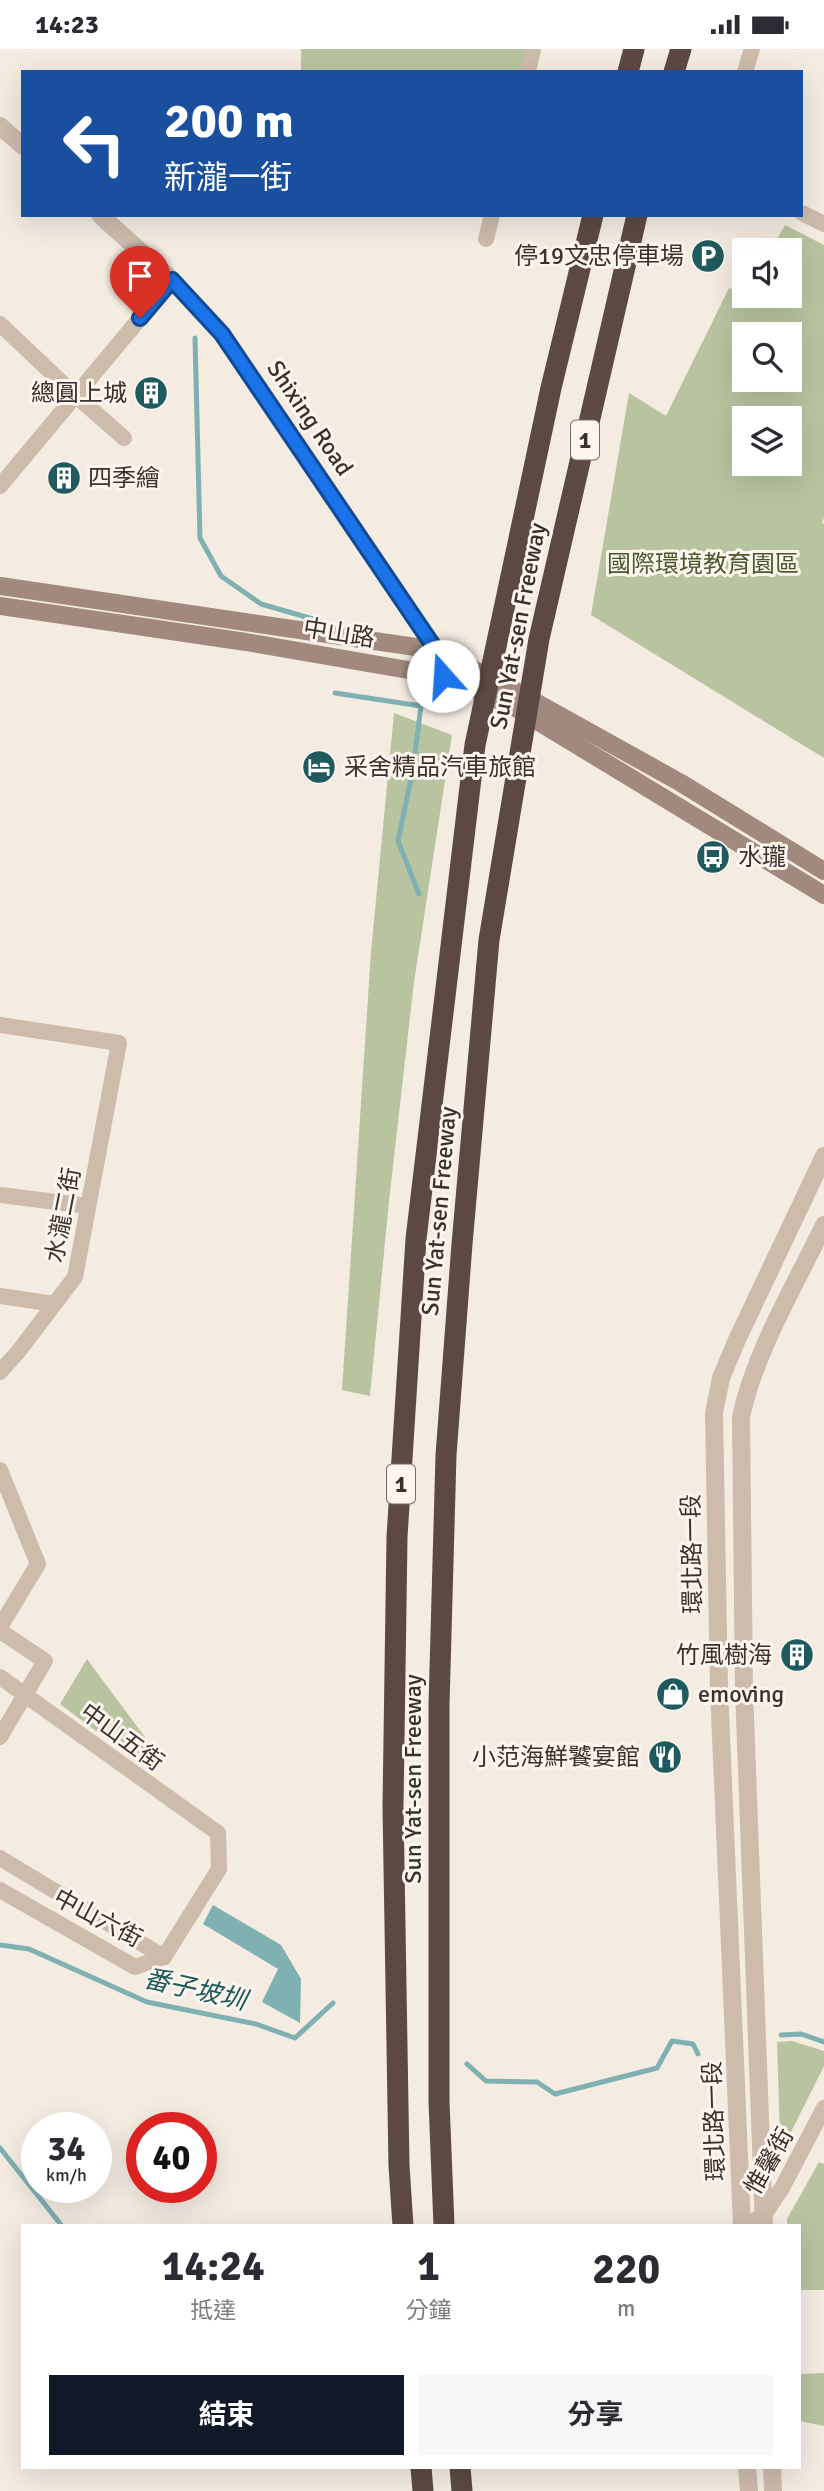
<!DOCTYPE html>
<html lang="zh-TW">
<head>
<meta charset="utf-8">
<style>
	body { margin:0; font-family:Signika,"Noto Sans TC",sans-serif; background:#f7f7f7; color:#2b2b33; height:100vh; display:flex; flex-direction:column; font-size:26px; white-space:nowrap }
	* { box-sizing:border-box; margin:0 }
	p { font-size:23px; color:#7c7c81 }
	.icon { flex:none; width:38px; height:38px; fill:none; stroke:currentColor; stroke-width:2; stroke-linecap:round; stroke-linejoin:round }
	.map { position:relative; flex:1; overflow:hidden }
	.sheet { position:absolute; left:21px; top:2175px; width:780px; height:245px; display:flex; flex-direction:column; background:#fff; border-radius:0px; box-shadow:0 7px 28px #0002 }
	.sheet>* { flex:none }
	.guide { position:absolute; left:21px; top:21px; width:782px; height:147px; border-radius:0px; box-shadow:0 7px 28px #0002; background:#1a4fa0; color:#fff; overflow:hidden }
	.tools { position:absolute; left:732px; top:189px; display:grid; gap:14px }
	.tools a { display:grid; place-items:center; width:70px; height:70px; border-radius:0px; background:#fff; box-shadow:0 7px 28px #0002; font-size:35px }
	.speed { position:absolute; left:21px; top:2063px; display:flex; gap:14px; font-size:35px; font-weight:700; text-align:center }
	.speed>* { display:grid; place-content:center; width:91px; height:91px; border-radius:50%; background:#fff; box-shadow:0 7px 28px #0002; line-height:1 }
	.speed small { font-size:18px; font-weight:400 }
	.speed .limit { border:10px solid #d22; background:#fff; color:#111 }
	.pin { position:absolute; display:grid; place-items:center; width:60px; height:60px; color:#fff; margin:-72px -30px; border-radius:50% 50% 50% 0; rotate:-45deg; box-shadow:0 0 7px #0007 }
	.pin .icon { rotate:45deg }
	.me { position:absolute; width:77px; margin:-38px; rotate:341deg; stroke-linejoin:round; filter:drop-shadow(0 0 5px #0008) }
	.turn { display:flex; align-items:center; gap:24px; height:147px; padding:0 28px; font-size:32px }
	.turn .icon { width:91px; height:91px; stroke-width:2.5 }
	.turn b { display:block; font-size:49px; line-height:60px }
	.eta { display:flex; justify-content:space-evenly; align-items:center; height:119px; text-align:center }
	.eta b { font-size:42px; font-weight:700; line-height:49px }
	.button { display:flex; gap:14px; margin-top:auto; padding:14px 28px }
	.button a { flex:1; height:80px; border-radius:0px; background:#111827; color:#fff; font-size:28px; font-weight:700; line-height:80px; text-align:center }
	.button a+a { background:#f7f7f7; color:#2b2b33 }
	.status { display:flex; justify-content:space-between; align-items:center; height:49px; padding:0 35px; background:#fff; direction:ltr }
	.status svg { height:19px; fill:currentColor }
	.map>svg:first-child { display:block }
	.green { fill:#b8c4a0; fill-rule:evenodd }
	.water { fill:#7fb0b2 }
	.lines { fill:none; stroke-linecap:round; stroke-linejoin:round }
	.stream { stroke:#7fb0b2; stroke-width:5 }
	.minor { stroke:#cdbbac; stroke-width:16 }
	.tertiary { stroke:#cdbbac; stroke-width:18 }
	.secondary { stroke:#a18a7d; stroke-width:18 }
	.motorway { stroke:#5c4a42; stroke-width:21 }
	.route-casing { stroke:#114b97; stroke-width:18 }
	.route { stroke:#1a73e8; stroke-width:12 }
	.labels { text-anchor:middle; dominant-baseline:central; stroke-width:6; stroke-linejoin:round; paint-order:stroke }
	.shield { fill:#fbf5ee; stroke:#756b66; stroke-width:2 }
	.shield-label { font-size:23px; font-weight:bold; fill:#3b302b }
	.poi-label { font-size:24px; fill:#3b302b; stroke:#fbf5ee; text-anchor:end }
	.street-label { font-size:24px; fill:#3b302b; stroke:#fbf5ee }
	.park-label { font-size:24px; fill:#4a5a2e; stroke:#fbf5ee }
	.water-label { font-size:26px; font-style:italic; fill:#1f5a5e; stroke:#fbf5ee }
</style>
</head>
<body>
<div class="status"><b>14:23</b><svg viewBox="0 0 49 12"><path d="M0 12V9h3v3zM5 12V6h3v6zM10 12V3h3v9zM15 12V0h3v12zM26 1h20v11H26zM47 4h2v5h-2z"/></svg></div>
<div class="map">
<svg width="824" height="2442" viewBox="0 0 824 2442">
	<rect width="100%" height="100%" fill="#f4ebe1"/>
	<g class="green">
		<polygon points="301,0 533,0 528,23 301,23"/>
		<path d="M785,176L824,196V469L822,473L824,475V709L591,566L629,344L666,367L729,239L744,247H789V201H771ZM744,285H789V331H744ZM744,369H789V415H744Z"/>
		<polygon points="394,664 452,686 414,933 389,1152 370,1347 342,1341 371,903"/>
		<polygon points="87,1610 153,1699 141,1716 60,1655"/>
		<polygon points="792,1992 824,2002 824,2017 788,2089 780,2089 777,1993"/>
		<polygon points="819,2113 824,2115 824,2241 800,2241 800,2177 787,2177 787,2170"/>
		<polygon points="824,2324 824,2377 800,2372 800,2325"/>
	</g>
	<polygon class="water" points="213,1856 281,1896 301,1930 300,1974 262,1953 278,1920 203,1875"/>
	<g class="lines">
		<g class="stream">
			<polyline points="195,289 200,489 221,527 261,555 320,572 329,579"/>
			<polyline points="335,644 421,657 413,720 398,792 419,845"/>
			<polyline points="0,1896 29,1900 147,1953 256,1975 295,1989 333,1954"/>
			<polyline points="781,1986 801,1985 824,1993"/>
			<polyline points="467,2015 486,2032 537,2033 555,2045 657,2019 672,1992 693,1995 698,2005"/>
			<polyline points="0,2099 62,2177"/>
		</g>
		<g class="minor">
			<polyline points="528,23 533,0"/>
			<polyline points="745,23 752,0"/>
			<polyline points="802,164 824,175"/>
			<polyline points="486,190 492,166"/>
			<polyline points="0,275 75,346 124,389"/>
			<polyline points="0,437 172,231"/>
			<polyline points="0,976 119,994 75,1228 18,1303 0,1323"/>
			<polyline points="0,1146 88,1157"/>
			<polyline points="0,1247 54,1255"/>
			<polyline points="0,1421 38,1515 0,1578"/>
			<polyline points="0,1582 45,1612 0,1688"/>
			<polyline points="0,1628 218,1784 219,1820 164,1908 135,1918 0,1841"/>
			<polyline points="0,1809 164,1908"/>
			<polyline points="743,2177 764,2166 782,2139 824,2059"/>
		</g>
		<g class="tertiary">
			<polyline points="0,77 23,97"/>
			<polyline points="100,166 172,231 222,285 436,601 443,627"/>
			<polyline points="742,2177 719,1640 714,1364 721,1329 736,1293 824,1107"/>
			<path d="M764,2177L744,1641L741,1368C755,1302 795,1237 824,1176"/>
			<polyline points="747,2418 749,2442"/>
			<polyline points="772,2418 773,2442"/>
		</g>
		<g class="secondary">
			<polyline points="0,537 436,601 523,646 681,734 824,822"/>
			<polyline points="0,557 246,593 443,627 514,658 824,846"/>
		</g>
		<g class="motorway">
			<polyline points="628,23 634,0"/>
			<polyline points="674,23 681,0"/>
			<polyline points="403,2177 399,2117 393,1757 397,1488 416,1190 475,696 551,339 593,166"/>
			<polyline points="444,2177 439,2052 439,1656 446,1406 462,1195 489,891 539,590 637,166"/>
			<polyline points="421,2418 423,2442"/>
			<polyline points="460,2418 462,2442"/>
		</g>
	</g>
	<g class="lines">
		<g class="route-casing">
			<polyline id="route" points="140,269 172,231 222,285 436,601 443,627"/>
		</g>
		<use href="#route" class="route"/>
	</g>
	<defs>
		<g id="parking-disc" transform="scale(1.75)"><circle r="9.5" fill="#1f5a5e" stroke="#fbf5ee"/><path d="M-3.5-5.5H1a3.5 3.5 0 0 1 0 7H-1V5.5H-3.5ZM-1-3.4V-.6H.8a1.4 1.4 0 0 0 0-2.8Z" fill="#fff"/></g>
		<g id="building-disc" transform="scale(1.75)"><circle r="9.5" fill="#1f5a5e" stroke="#fbf5ee"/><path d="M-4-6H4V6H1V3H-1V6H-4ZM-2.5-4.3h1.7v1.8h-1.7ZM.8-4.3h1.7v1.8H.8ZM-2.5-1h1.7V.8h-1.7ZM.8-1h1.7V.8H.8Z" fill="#fff"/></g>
		<g id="hotel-disc" transform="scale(1.75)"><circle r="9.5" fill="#1f5a5e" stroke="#fbf5ee"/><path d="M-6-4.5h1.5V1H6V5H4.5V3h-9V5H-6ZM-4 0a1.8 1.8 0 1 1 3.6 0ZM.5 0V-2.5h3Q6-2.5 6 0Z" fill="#fff"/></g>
		<g id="bus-disc" transform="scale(1.75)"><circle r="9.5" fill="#1f5a5e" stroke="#fbf5ee"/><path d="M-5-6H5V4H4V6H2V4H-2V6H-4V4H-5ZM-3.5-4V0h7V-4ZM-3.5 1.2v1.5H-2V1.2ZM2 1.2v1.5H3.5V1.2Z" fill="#fff"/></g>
		<g id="shop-disc" transform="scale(1.75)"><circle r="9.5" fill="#1f5a5e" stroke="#fbf5ee"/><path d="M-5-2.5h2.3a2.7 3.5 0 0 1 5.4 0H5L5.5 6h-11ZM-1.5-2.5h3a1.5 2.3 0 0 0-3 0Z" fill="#fff"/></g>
		<g id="restaurant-disc" transform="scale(1.75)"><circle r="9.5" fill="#1f5a5e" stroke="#fbf5ee"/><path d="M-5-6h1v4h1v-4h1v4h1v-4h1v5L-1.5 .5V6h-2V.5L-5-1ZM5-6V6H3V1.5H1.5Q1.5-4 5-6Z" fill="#fff"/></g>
	</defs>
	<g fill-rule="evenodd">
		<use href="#parking-disc" x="708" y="207"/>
		<use href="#building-disc" x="151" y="344"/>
		<use href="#building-disc" x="64" y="429"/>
		<use href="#hotel-disc" x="319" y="718"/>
		<use href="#bus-disc" x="713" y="808"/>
		<use href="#building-disc" x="797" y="1606"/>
		<use href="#shop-disc" x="673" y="1645"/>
		<use href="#restaurant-disc" x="665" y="1708"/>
	</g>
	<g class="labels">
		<g class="shield">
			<rect x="571" y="371.5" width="28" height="39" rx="5"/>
			<rect x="387" y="1415.5" width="28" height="39" rx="5"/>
		</g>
		<g class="shield-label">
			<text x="585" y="391">1</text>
			<text x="401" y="1435">1</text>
		</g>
		<g class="poi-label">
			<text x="684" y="207">停19文忠停車場</text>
			<text x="127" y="344">總圓上城</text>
			<text x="88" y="429" text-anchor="start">四季繪</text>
			<text x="344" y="718" text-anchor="start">采舍精品汽車旅館</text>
			<text x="738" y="808" text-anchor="start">水瓏</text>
			<text x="772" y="1606">竹風樹海</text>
			<text x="698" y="1645" text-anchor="start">emoving</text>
			<text x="640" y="1708">小范海鮮饕宴館</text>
		</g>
		<g class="street-label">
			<text transform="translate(310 369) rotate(56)">Shixing Road</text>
			<text transform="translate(518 577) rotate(-79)">Sun Yat-sen Freeway</text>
			<text transform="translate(339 584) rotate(9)">中山路</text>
			<text transform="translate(439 1162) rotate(-85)">Sun Yat-sen Freeway</text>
			<text transform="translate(63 1166) rotate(-79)">水瀧二街</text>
			<text transform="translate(692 1505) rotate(-91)">環北路一段</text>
			<text transform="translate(122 1688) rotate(36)">中山五街</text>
			<text transform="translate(413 1730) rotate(-90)">Sun Yat-sen Freeway</text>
			<text transform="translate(98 1869) rotate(28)">中山六街</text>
			<text transform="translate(714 2072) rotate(-92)">環北路一段</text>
			<text transform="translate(769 2112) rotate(-60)">惟馨街</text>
		</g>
		<g class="park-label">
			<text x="703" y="515">國際環境教育園區</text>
		</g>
		<g class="water-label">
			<text transform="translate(195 1941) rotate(13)">番子坡圳</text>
		</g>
	</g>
</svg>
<div class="tools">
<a><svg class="icon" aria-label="sound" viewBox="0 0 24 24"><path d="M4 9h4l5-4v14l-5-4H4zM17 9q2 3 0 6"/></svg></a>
<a><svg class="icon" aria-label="search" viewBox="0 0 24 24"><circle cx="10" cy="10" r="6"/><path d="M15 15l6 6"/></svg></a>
<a><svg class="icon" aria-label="layers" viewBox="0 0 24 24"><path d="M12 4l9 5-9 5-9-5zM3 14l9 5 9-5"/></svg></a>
</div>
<div class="speed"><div>34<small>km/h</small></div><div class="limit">40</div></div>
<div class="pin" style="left:140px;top:269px;background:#d93025"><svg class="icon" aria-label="arrive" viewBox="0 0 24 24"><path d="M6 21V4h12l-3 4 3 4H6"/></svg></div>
<svg class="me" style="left:443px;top:627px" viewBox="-20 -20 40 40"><circle r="19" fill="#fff"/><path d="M0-13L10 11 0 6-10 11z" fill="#1a73e8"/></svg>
<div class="guide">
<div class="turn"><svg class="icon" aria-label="left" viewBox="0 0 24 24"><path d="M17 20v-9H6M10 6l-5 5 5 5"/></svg><div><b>200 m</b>新瀧一街</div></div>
</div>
<section class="sheet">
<div class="eta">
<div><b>14:24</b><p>抵達</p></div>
<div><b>1</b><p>分鐘</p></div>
<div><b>220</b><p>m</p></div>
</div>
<div class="button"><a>結束</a><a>分享</a></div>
</section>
</div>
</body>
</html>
